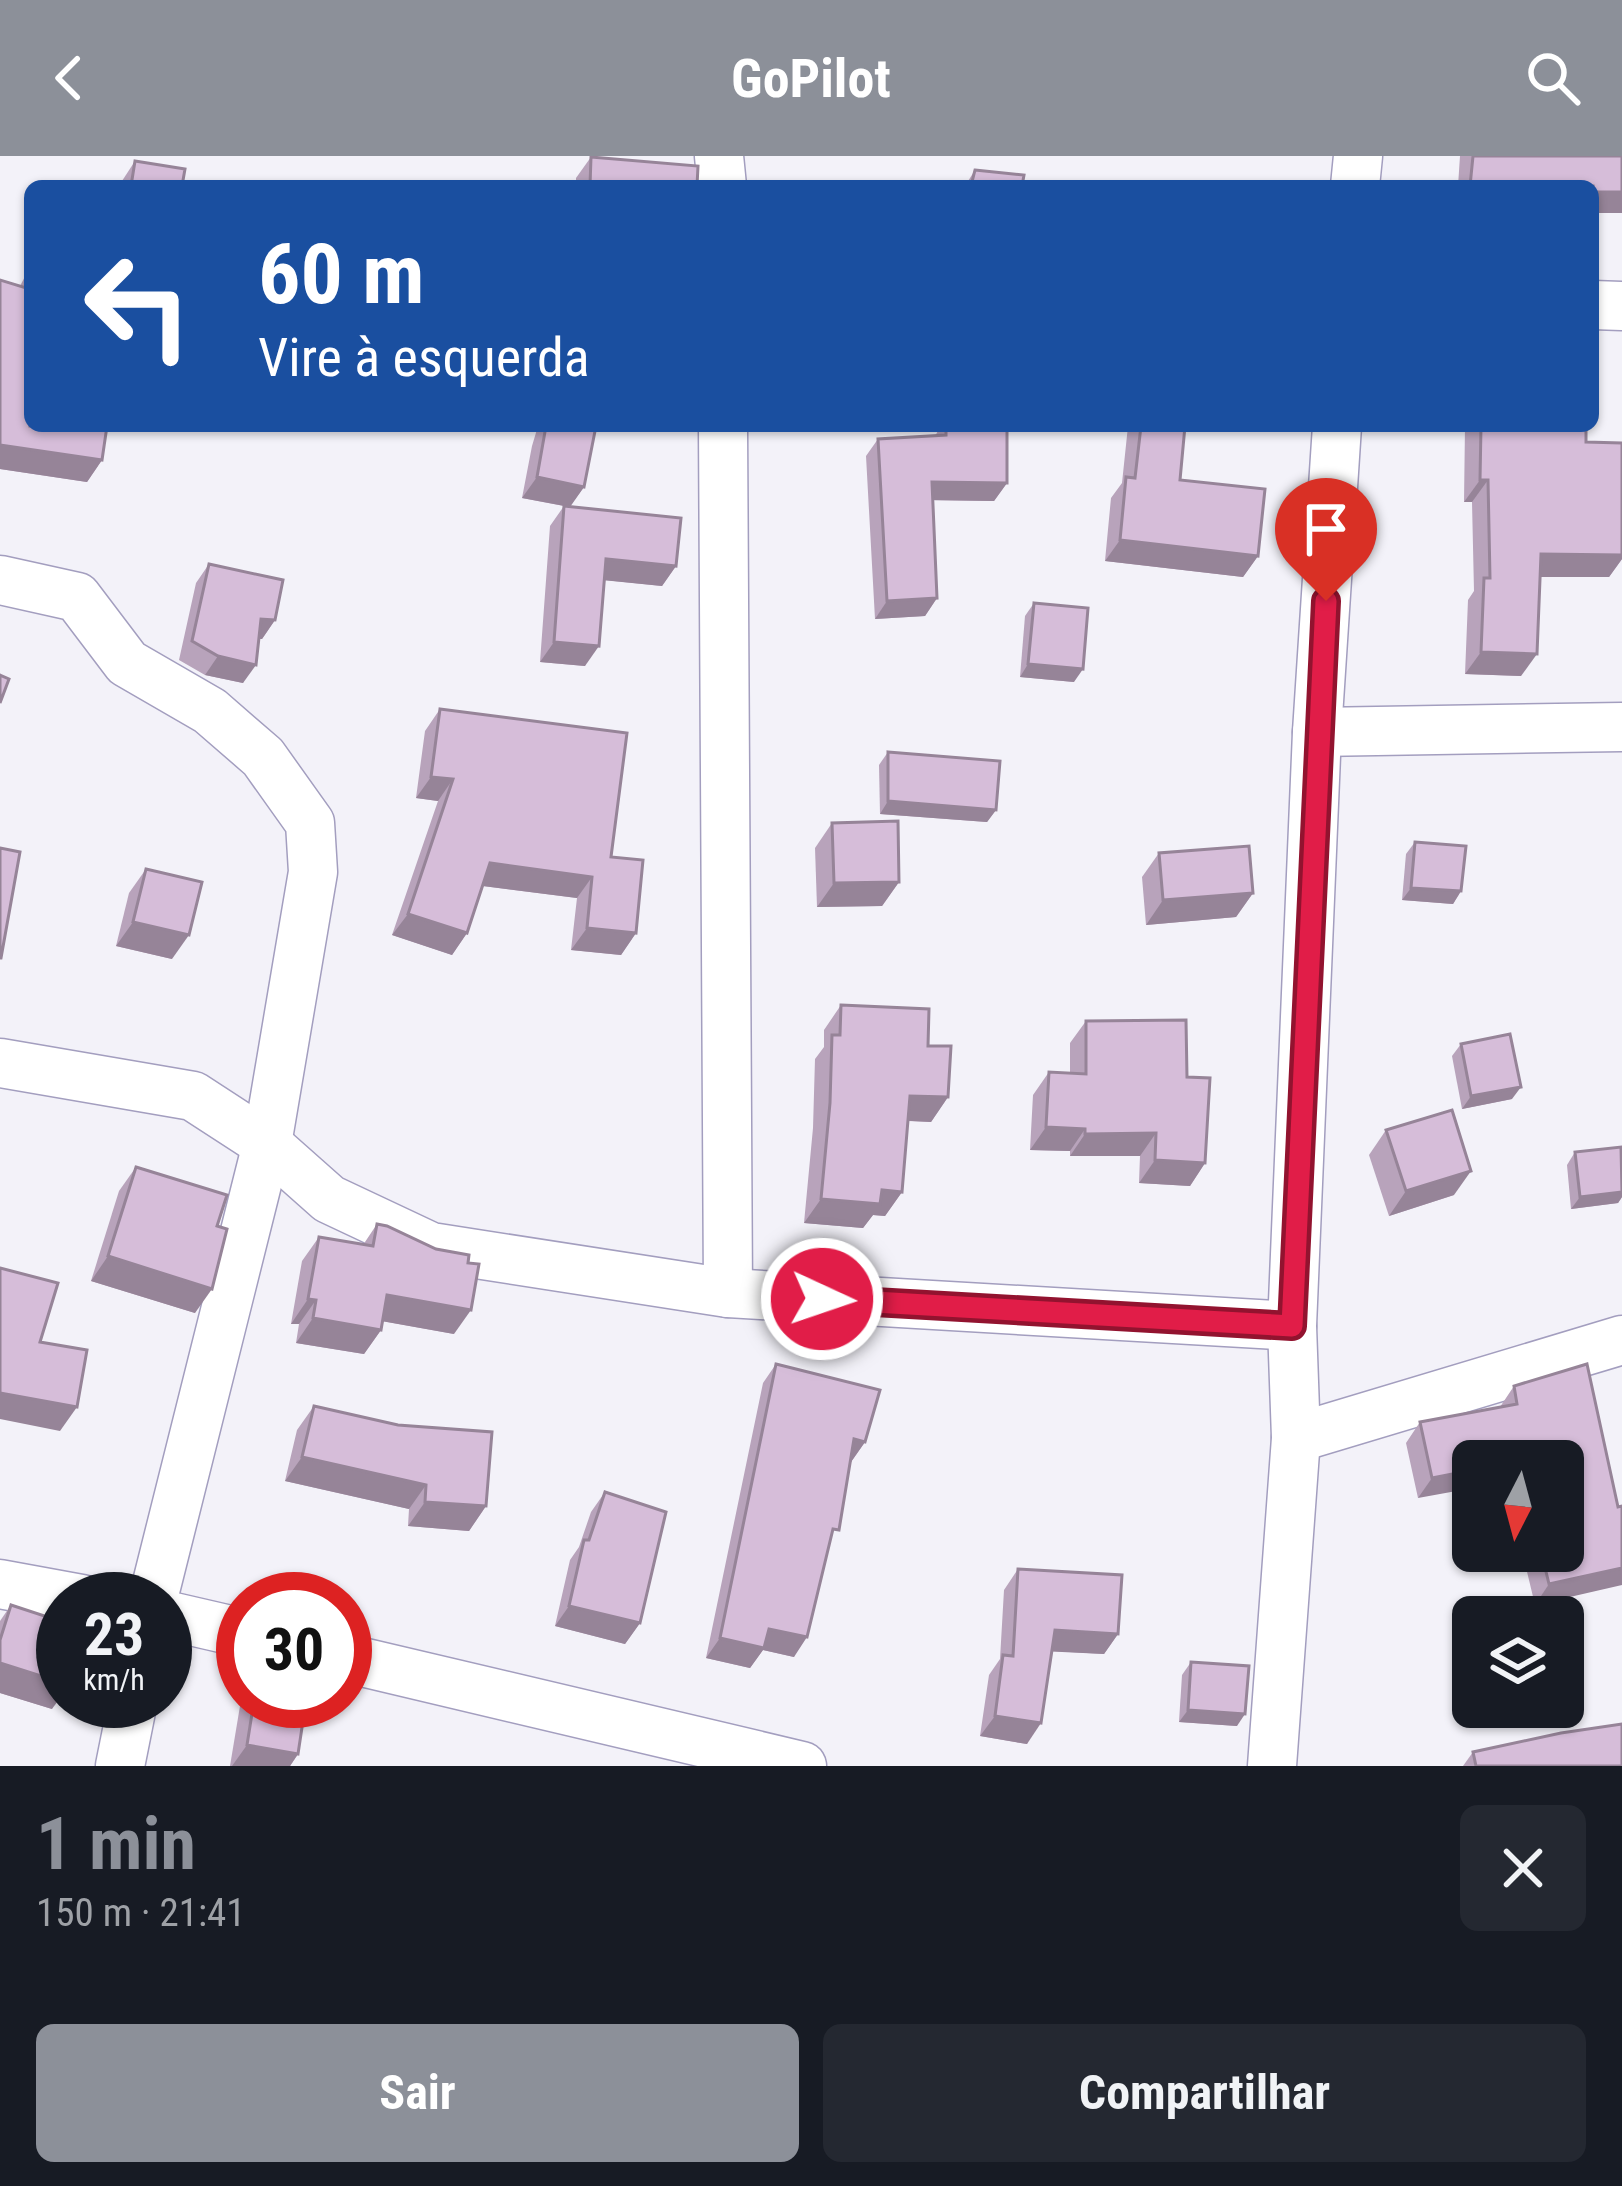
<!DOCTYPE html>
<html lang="pt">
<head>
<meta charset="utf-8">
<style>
	body { margin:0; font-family:"Roboto Condensed",sans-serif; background:#242831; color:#f1f3f6; height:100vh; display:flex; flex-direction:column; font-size:45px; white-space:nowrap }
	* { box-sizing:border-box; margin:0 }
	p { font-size:39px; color:#9ea1a6 }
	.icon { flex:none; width:66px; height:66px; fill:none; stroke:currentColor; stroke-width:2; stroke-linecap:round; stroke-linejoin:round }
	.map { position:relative; height:1610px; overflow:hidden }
	.side { display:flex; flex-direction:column; background:#171b24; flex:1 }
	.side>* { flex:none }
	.top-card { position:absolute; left:24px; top:24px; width:1575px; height:252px; border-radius:18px; box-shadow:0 3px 9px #0004; background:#1a4fa0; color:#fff; overflow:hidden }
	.needle { width:78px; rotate:186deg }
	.buttons { position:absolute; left:1452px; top:1284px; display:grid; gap:24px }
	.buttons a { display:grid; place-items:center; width:132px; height:132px; border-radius:18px; background:#171b24; box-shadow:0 3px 9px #0004; font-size:60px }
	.speed { position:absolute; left:36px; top:1416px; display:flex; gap:24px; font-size:60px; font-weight:700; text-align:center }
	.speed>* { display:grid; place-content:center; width:156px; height:156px; border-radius:50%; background:#171b24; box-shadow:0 3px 9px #0004; line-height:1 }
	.speed small { font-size:30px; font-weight:400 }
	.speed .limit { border:18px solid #d22; background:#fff; color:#111 }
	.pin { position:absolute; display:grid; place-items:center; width:102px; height:102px; color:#fff; margin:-123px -51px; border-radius:50% 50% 50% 0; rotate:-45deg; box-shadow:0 0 12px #0007 }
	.pin .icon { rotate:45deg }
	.me { position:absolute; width:132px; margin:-66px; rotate:93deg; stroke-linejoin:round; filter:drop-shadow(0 0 9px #0008) }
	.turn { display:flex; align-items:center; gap:42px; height:252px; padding:0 36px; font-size:54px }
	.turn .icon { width:156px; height:156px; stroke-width:2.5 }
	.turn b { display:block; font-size:84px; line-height:102px }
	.round { display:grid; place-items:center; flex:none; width:126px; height:126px; border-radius:18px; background:#242831 }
	.headline { display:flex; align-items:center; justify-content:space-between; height:204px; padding:0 36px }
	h1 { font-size:72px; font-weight:700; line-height:90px; color:#8c9099 }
	.button { display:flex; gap:24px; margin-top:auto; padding:24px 36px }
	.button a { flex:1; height:138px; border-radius:18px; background:#8c9099; color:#fff; font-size:48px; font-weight:700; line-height:138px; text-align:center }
	.button a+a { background:#242831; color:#f1f3f6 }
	header { display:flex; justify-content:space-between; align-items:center; height:156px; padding:0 36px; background:#8c9099; color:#fff; font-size:54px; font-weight:700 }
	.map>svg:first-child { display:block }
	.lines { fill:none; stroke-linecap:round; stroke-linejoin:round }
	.street-casing { stroke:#a39ebf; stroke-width:51 }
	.street { stroke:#fff; stroke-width:48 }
	.wall { fill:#b8a3bb }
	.shaded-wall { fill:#968498 }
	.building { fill:#d6bdd9; stroke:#968498; stroke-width:3 }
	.route-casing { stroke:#92132f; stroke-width:30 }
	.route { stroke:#e11d48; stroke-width:21 }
</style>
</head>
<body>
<header><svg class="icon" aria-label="back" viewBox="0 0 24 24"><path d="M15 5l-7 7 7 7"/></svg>GoPilot<svg class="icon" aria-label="search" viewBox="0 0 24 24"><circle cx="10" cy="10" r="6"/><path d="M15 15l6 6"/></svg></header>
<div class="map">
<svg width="1622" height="1610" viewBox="0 0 1622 1610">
	<rect width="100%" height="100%" fill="#f3f2f9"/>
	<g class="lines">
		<g class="street-casing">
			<g id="street">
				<polyline points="719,0 722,30"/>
				<polyline points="1355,30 1358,0"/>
				<polyline points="1593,149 1622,150"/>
				<polyline points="723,270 728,1137"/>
				<polyline points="0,424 77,441 127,507 210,555 263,601 310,667 313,716 267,988 153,1443"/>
				<polyline points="1317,576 1622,571"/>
				<polyline points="0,907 193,940 267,988 329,1043 431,1091 728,1137 1292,1170"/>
				<polyline points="1296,1282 1622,1184"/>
				<polyline points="0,1428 82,1443"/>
				<polyline points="165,1459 243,1477"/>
				<polyline points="345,1502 802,1610"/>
				<polyline points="120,1610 133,1545"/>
				<polyline points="1272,1610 1296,1282 1292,1170 1317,576 1337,270"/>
			</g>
		</g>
		<use href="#street" class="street"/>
	</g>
	<g class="wall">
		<polygon points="1460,0 1622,0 1622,57 1593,57 1593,30 1458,30"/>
		<polygon points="591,1 697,30 576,30 576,22"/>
		<polygon points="135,5 182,30 121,30 122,25"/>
		<polygon points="975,14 1022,30 965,30"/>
		<polygon points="30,111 30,270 107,270 102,304 87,326 0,313 0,124 20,130"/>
		<polygon points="538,270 596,270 584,331 570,350 676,410 662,430 604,424 585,510 540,506 550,370 564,350 522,342 532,290"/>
		<polygon points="941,270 1007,270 1007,327 994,345 933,344 937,442 925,460 875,463 866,300 878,283 935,280"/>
		<polygon points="1128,270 1185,270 1180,324 1258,400 1243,421 1105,405 1111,342 1122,327"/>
		<polygon points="1465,270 1586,270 1586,286 1622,287 1622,403 1609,421 1540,421 1521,520 1465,518 1468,444 1474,435 1472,346 1464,346"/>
		<polygon points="209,408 275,464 262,483 259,483 243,527 205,519 179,504 196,427"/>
		<polygon points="1034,447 1074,526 1020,521 1025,460"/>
		<polygon points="440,553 611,701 636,777 621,799 571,794 577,742 483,730 467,777 452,799 392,779 438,645 416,642 425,575"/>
		<polygon points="888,596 996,654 987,666 880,658 879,609"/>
		<polygon points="832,667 899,726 882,750 817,751 815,692"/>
		<polygon points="1415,686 1461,735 1453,748 1402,744 1406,698"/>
		<polygon points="1159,697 1253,737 1236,761 1146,769 1142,721"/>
		<polygon points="146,713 172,803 116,790 129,737"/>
		<polygon points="841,849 928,890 948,941 931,966 908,965 902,1036 885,1060 873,1059 863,1072 804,1067 813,972 815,903 824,891 824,874"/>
		<polygon points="1086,865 1205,1007 1190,1030 1139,1027 1140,1000 1070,1000 1070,995 1030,994 1033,939 1049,916 1070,917 1070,887"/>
		<polygon points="1461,888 1512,943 1462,953 1452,900"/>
		<polygon points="1386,974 1454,1039 1389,1060 1369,999"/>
		<polygon points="1621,991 1622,1041 1618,1047 1571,1053 1567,1009 1575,996"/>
		<polygon points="136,1011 217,1070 195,1157 91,1125 119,1035"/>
		<polygon points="377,1068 454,1178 382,1165 381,1174 364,1198 296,1187 299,1168 291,1168 302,1105 319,1081 363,1089"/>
		<polygon points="776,1208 865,1286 851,1306 850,1305 830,1386 794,1501 763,1494 750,1512 706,1502 763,1227"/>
		<polygon points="1514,1230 1618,1351 1535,1449 1522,1395 1563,1395 1563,1305 1473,1305 1418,1342 1406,1287 1420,1266 1500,1251"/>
		<polygon points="314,1250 486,1350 469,1375 408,1370 409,1353 285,1325 297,1274"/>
		<polygon points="605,1336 640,1467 625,1488 555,1470 570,1404 579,1391 591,1356"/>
		<polygon points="1018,1413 1118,1478 1104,1498 1052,1495 1027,1588 980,1580 989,1519 1000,1503 1004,1434"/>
		<polygon points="11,1449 52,1553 0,1537 0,1465"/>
		<polygon points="1191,1506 1237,1570 1179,1566 1182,1519"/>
		<polygon points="244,1545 306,1545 298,1598 290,1610 230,1610 240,1550"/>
		<polygon points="1473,1596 1622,1610 1463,1610"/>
	</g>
	<g class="shaded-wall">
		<rect x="1593" y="36" width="29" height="21"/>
		<polygon points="0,289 102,304 87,326 0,313"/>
		<polygon points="537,321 584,331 570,351 522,342"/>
		<polygon points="1480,324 1488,324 1472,346 1464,346"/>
		<polygon points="932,326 1007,327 994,345 920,344"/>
		<polygon points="1120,384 1258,400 1243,421 1105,405"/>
		<polygon points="1541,398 1622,399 1622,403 1609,421 1526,421"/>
		<polygon points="606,403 676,410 662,430 592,423"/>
		<polygon points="937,442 925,460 875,463 887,445"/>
		<polygon points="261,463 275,464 262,483 248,482"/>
		<polygon points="554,486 599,490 585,510 540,506"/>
		<polygon points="1481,496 1537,498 1521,520 1465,518"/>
		<polygon points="218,500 256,509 243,527 205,519"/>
		<polygon points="1028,508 1083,513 1074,526 1020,521"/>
		<polygon points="431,621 453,623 438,645 416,642"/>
		<polygon points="888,645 996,654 987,666 880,658"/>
		<polygon points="490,707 592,721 577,742 475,729"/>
		<polygon points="899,726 882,750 817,751 834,727"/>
		<polygon points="1411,732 1461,735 1453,748 1402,744"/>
		<polygon points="1253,737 1236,761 1146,769 1163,744"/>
		<polygon points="408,758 467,777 452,799 392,779"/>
		<polygon points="133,766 189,779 172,803 116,790"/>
		<polygon points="587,772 636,777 621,799 571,794"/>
		<polygon points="1521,931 1512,943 1462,953 1471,940"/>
		<polygon points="910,940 948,941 931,966 893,964"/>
		<polygon points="1046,971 1085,973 1070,995 1030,994"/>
		<polygon points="1156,977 1140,1000 1070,1000 1085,978"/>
		<polygon points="1155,1004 1205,1007 1190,1030 1139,1027"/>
		<polygon points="1471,1015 1454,1039 1389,1060 1406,1035"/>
		<polygon points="882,1034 902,1036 885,1060 873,1059 863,1072 804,1067 821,1043"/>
		<polygon points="1622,1036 1622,1041 1618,1047 1571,1053 1580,1041"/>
		<polygon points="108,1100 212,1133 195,1157 91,1125"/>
		<polygon points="387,1139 471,1154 454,1178 370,1163"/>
		<polygon points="308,1143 316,1144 299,1168 291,1168"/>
		<polygon points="313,1162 381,1174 364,1198 296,1187"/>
		<polygon points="0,1237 77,1251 60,1275 0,1263"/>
		<polygon points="854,1283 865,1286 851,1306 840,1302"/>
		<polygon points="302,1301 426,1329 409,1353 285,1325"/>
		<polygon points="1473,1314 1473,1332 1418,1342 1432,1322"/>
		<polygon points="425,1346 486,1350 469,1375 408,1370"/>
		<polygon points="1622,1412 1622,1429 1535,1449 1549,1428"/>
		<polygon points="569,1450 640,1467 625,1488 555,1470"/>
		<polygon points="769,1473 807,1481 794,1501 763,1494 750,1512 706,1502 720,1482"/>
		<polygon points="1055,1474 1118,1478 1104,1498 1041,1495"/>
		<polygon points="0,1507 63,1527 63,1538 52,1553 0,1537"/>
		<polygon points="1188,1554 1245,1558 1237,1570 1179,1566"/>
		<polygon points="995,1560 1041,1567 1027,1588 980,1580"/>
		<polygon points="247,1589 298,1598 290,1610 232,1610"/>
	</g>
	<g class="building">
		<polygon points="1473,0 1622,0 1622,36 1593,36 1593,30 1470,30"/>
		<polygon points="591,1 698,10 697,30 590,30"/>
		<polygon points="135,5 185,13 182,30 131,30"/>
		<polygon points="975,14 1024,19 1022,30 971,30"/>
		<polygon points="30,123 30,270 107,270 102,304 0,289 0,124 26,132"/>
		<polygon points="546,270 596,270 584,331 537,321"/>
		<polygon points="946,270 1007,270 1007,327 932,326 937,442 887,445 878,283 946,279"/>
		<polygon points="1141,270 1185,270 1180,324 1265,333 1258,400 1120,384 1126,321 1135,322"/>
		<polygon points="1481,270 1586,270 1586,286 1622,287 1622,399 1541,398 1537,498 1481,496 1484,422 1490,422 1488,324 1480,324"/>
		<polygon points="564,350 681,362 676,410 606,403 599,490 554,486"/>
		<polygon points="209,408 283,424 275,464 261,463 256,509 218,500 192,485"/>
		<polygon points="1034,447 1088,452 1083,513 1028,508"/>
		<polygon points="0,519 9,523 0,547"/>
		<polygon points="440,553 627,577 611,701 643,704 636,777 587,772 592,721 490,707 467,777 408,758 453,623 431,621"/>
		<polygon points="888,596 1000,605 996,654 888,645"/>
		<polygon points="898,665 899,726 834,727 832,667"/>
		<polygon points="1415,686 1466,690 1461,735 1411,732"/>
		<polygon points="1249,690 1253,737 1163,744 1159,697"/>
		<polygon points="0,692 20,696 1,802 0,802"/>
		<polygon points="146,713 202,726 189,779 133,766"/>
		<polygon points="841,849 929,853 928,890 951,890 948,941 910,940 902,1036 882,1034 880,1048 821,1043 830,947 832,879 840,879"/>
		<polygon points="1186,864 1187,921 1210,922 1205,1007 1155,1004 1156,977 1085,978 1085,973 1046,971 1049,916 1086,918 1086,865"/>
		<polygon points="1510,878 1521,931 1471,940 1461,888"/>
		<polygon points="1452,954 1471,1015 1406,1035 1386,974"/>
		<polygon points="1621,991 1622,1036 1580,1041 1575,996"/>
		<polygon points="136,1011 227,1039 217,1070 227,1073 212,1133 108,1100"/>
		<polygon points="377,1068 387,1070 436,1093 469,1099 468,1107 479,1108 471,1154 387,1139 381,1174 313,1162 316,1144 308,1143 319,1081 373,1090"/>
		<polygon points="0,1112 58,1127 40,1186 87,1194 77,1251 0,1237"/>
		<polygon points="776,1208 880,1234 865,1286 854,1283 839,1374 833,1373 807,1481 769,1473 764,1492 720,1482"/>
		<polygon points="1587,1208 1618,1351 1622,1350 1622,1412 1549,1428 1541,1395 1563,1395 1563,1305 1473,1305 1473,1314 1432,1322 1420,1266 1517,1248 1514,1230"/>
		<polygon points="314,1250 398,1269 492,1276 486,1350 425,1346 426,1329 302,1301"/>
		<polygon points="605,1336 666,1356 640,1467 569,1450 584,1384 589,1384"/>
		<polygon points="1018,1413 1122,1419 1118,1478 1055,1474 1041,1567 995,1560 1003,1499 1013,1500"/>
		<polygon points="11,1449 63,1466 63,1527 0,1507 0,1484"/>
		<polygon points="1191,1506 1249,1510 1245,1558 1188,1554"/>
		<polygon points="254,1545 306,1545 298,1598 247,1589"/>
		<polygon points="1622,1568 1622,1610 1476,1610 1473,1596 1561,1577"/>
	</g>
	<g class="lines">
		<g class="route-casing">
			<polyline id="route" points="822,1143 1292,1170 1326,445"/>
		</g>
		<use href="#route" class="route"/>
	</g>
</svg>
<div class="buttons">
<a><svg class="needle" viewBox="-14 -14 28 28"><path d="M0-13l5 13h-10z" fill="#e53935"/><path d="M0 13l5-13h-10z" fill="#9ea1a6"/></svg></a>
<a><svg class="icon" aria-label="layers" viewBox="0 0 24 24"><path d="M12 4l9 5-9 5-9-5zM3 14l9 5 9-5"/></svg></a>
</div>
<div class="speed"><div>23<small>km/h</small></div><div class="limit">30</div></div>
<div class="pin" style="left:1326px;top:445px;background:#d93025"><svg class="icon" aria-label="arrive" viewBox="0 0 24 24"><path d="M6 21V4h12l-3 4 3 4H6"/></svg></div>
<svg class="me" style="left:822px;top:1143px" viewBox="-20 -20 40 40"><circle r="17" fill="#e11d48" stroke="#fff" stroke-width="3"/><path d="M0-11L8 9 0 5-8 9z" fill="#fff"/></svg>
<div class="top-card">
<div class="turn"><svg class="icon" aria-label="left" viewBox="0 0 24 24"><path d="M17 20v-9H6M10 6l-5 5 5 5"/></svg><div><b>60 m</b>Vire à esquerda</div></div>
</div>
</div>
<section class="side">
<div class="headline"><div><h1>1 min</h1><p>150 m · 21:41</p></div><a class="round"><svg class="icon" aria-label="close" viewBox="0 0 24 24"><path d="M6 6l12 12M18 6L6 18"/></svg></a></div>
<div class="button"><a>Sair</a><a>Compartilhar</a></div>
</section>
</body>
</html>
